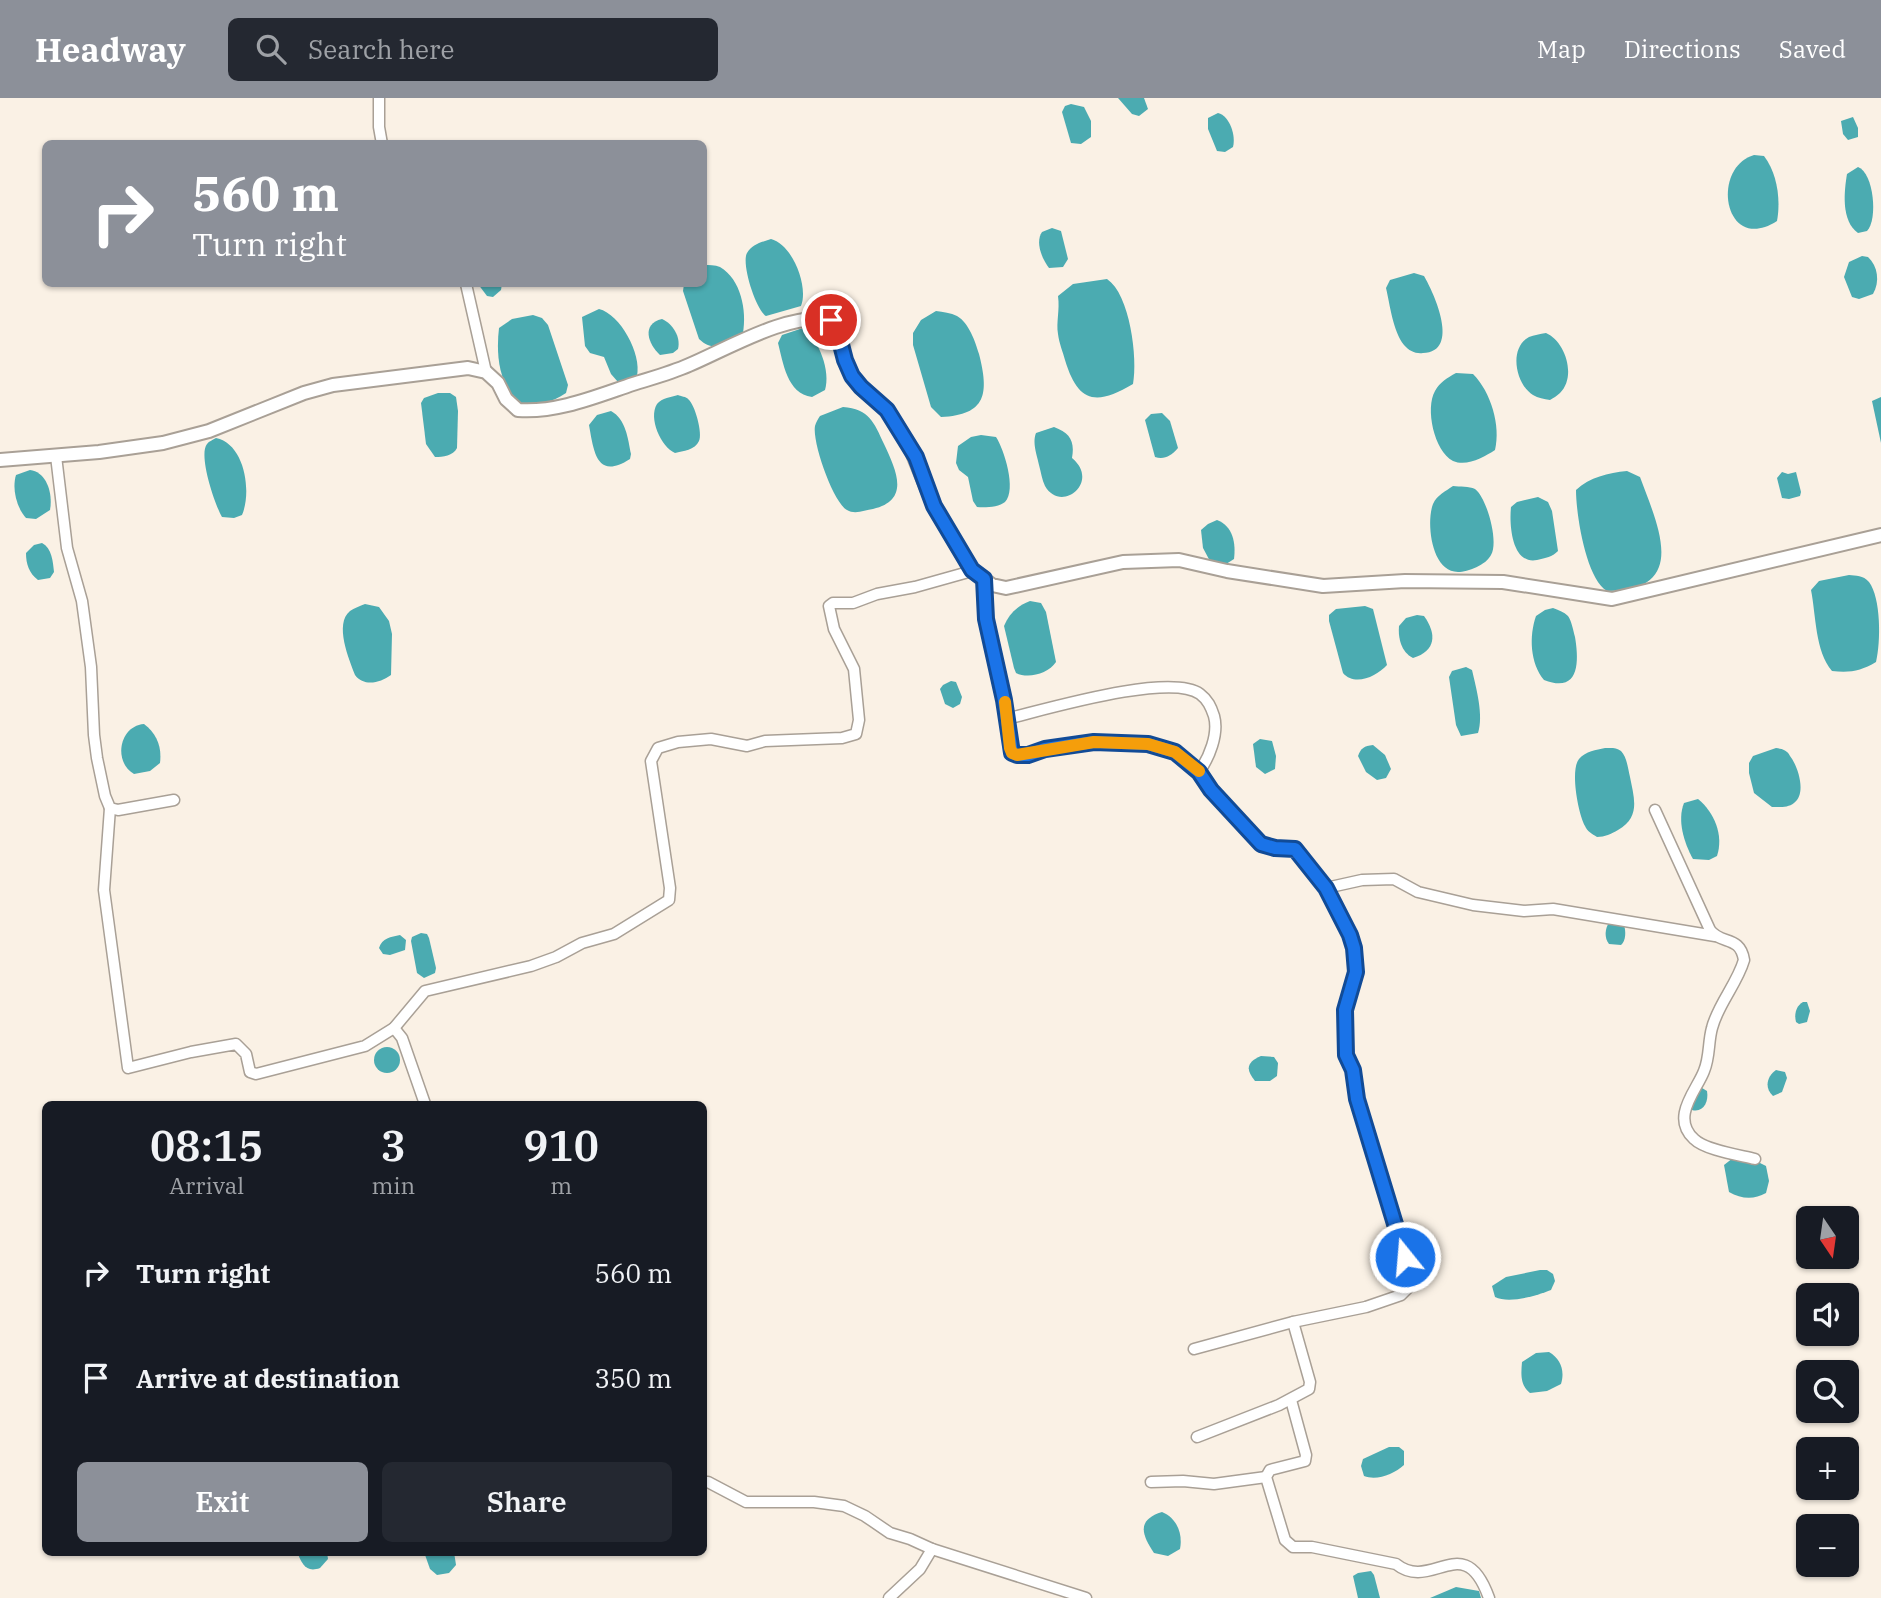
<!DOCTYPE html>
<html lang="en">
<head>
<meta charset="utf-8">
<style>
	body { margin:0; font-family:"IBM Plex Serif",serif; background:#242831; color:#f1f3f6; height:100vh; display:flex; flex-direction:column; font-size:26px; white-space:nowrap }
	* { box-sizing:border-box; margin:0 }
	p { font-size:23px; color:#9ea1a6 }
	.icon { flex:none; width:38px; height:38px; fill:none; stroke:currentColor; stroke-width:2; stroke-linecap:round; stroke-linejoin:round }
	.map { position:relative; flex:1; overflow:hidden }
	.sheet { position:absolute; left:42px; top:1003px; width:665px; height:455px; display:flex; flex-direction:column; background:#171b24; border-radius:10px; box-shadow:0 2px 5px #0004 }
	.sheet>* { flex:none }
	.top-card { position:absolute; left:42px; top:42px; width:665px; height:147px; border-radius:10px; box-shadow:0 2px 5px #0004; background:#8c9099; color:#fff; overflow:hidden }
	.needle { width:46px; rotate:167deg }
	.buttons { position:absolute; left:1796px; top:1108px; display:grid; gap:14px }
	.buttons a { display:grid; place-items:center; width:63px; height:63px; border-radius:10px; background:#171b24; box-shadow:0 2px 5px #0004; font-size:35px }
	.pin { position:absolute; display:grid; place-items:center; width:60px; height:60px; color:#fff; margin:-30px; border:4px solid #fff; border-radius:50%; box-shadow:0 2px 7px #0007 }
	.me { position:absolute; width:77px; margin:-38px; rotate:343deg; stroke-linejoin:round; filter:drop-shadow(0 0 5px #0008) }
	.turn { display:flex; align-items:center; gap:24px; height:147px; padding:0 35px; font-size:32px }
	.turn .icon { width:91px; height:91px; stroke-width:2.5 }
	.turn b { display:block; font-size:49px; line-height:60px }
	.eta { display:flex; justify-content:space-evenly; align-items:center; height:119px; text-align:center }
	.eta b { font-size:42px; font-weight:600; line-height:49px }
	.primary-button { display:flex; gap:14px; margin-top:auto; padding:14px 35px }
	.primary-button a { flex:1; height:80px; border-radius:10px; background:#8c9099; color:#fff; font-size:28px; font-weight:600; line-height:80px; text-align:center }
	.primary-button a+a { background:#242831; color:#f1f3f6 }
	ul { padding:0; list-style:none }
	li { display:flex; align-items:center; gap:21px; height:105px; padding:0 35px }
	li div { flex:1 }
	li b { display:block; font-size:26px }
	li em { font-style:normal }
	header { display:flex; align-items:center; gap:42px; box-sizing:border-box; height:98px; padding:0 35px; background:#8c9099; color:#fff }
	header strong { font-size:33px }
	nav { display:flex; gap:38px; margin-inline-start:auto; font-size:24px }
	.search { width:490px; height:63px; background:#242831; display:flex; align-items:center; gap:18px; box-sizing:border-box; padding:0 24px; border-radius:10px; color:#9ea1a6; font-size:26px }
	.map>svg:first-child { display:block }
	.water { fill:#4babb1 }
	.lines { fill:none; stroke-linecap:round; stroke-linejoin:round }
	.minor-casing { stroke:#a9a096; stroke-width:13 }
	.tertiary-casing { stroke:#a9a096; stroke-width:16 }
	.minor { stroke:#fff; stroke-width:10 }
	.tertiary { stroke:#fff; stroke-width:12 }
	.route-casing { stroke:#114b97; stroke-width:18 }
	.route { stroke:#1a73e8; stroke-width:12 }
	.slow { stroke:#f59e0b; stroke-width:12 }
</style>
</head>
<body>
<header>
<strong>Headway</strong>
<div class="search"><svg class="icon" aria-label="search" viewBox="0 0 24 24"><circle cx="10" cy="10" r="6"/><path d="M15 15l6 6"/></svg>Search here</div>
<nav><a>Map</a><a>Directions</a><a>Saved</a></nav>
</header>
<div class="map">
<svg width="1881" height="1500" viewBox="0 0 1881 1500">
	<rect width="100%" height="100%" fill="#faf1e5"/>
	<g class="water">
		<polygon points="1118,0 1144,0 1148,11 1139,18 1132,16"/>
		<polygon points="1071,6 1084,9 1091,23 1091,39 1081,46 1071,45 1062,14 1065,8"/>
		<path d="M1218,15C1230,18 1236,38 1233,49L1225,54L1217,53L1208,31V20Z"/>
		<polygon points="1853,19 1858,30 1858,39 1848,42 1843,36 1841,23"/>
		<path d="M1754,57L1764,58C1777,75 1781,101 1777,123C1724,157 1710,70 1754,57Z"/>
		<path d="M1858,69C1874,75 1878,122 1867,133L1858,135C1841,123 1844,94 1847,76Z"/>
		<path d="M1052,130L1061,133L1068,161L1063,169L1049,170C1042,161 1035,144 1042,134Z"/>
		<path d="M771,141C792,146 809,188 801,208L766,218C756,212 741,166 747,155C752,146 762,144 771,141Z"/>
		<path d="M1862,158L1868,159C1878,168 1880,184 1873,196L1859,201L1852,199L1844,179L1849,164Z"/>
		<path d="M704,167C709,167 715,167 720,169C741,181 747,213 743,235C728,245 715,256 699,241L683,193L684,186H704Z"/>
		<path d="M1414,175L1424,178C1434,195 1461,254 1423,255C1416,256 1409,253 1404,247C1393,233 1390,207 1386,190L1390,182Z"/>
		<path d="M1107,181C1130,196 1138,261 1133,286C1096,308 1078,305 1065,262C1063,254 1059,245 1058,236C1056,224 1060,212 1058,198L1073,186Z"/>
		<polygon points="478,186 502,186 501,192 493,199 487,198"/>
		<path d="M599,211C620,216 642,256 637,278L625,285L618,284L611,276L604,259L590,255L585,248L582,219Z"/>
		<path d="M936,213C943,214 951,215 957,218C969,225 975,243 979,256C989,295 987,317 941,319L931,309L913,247V235L921,222Z"/>
		<path d="M533,217L542,220L548,227L568,287L566,295C552,305 538,306 522,306C498,289 496,256 499,230L512,221Z"/>
		<path d="M662,221C673,226 681,239 678,251L673,255L660,257C648,246 641,226 662,221Z"/>
		<path d="M803,230C819,241 831,274 825,292L812,299C787,296 783,264 778,245L782,237Z"/>
		<path d="M1546,235C1565,243 1577,278 1560,295C1557,298 1553,300 1550,302C1544,301 1538,300 1533,297C1516,287 1508,250 1529,239C1534,237 1540,236 1546,235Z"/>
		<path d="M1456,275L1473,276C1491,294 1501,328 1495,352C1484,359 1467,369 1453,363C1434,353 1425,310 1435,293C1440,284 1447,280 1456,275Z"/>
		<path d="M438,295H450L456,299L458,313L457,350C453,358 443,359 435,359L426,346L421,305L424,300Z"/>
		<path d="M678,297C680,298 687,299 688,301C695,306 703,336 699,343C695,352 683,353 675,355C661,349 648,320 657,306C662,300 671,299 678,297Z"/>
		<polygon points="1881,299 1881,345 1872,303"/>
		<path d="M843,309C869,311 874,324 884,346C896,372 911,402 873,411C865,412 855,417 847,412C833,404 812,344 815,328C816,324 818,321 820,318Z"/>
		<path d="M611,313C626,321 628,341 631,356L630,361C597,382 594,355 589,327L597,317Z"/>
		<path d="M1162,315L1170,323L1178,350C1171,358 1164,362 1155,359L1145,322L1151,316Z"/>
		<path d="M1054,329C1070,335 1075,343 1072,360C1101,384 1061,416 1045,388C1042,382 1041,374 1039,367C1037,357 1032,345 1036,335Z"/>
		<path d="M981,337L996,339C1004,351 1017,392 1005,404C999,409 985,410 977,409L973,403L968,379L959,372L956,365L958,348L971,339Z"/>
		<path d="M216,340C245,346 252,394 242,417L234,420L222,419C215,407 198,357 207,346C209,343 213,342 216,340Z"/>
		<path d="M30,372C47,374 53,396 50,412L36,421L26,420C16,409 12,390 16,377Z"/>
		<path d="M1627,373L1640,379C1658,428 1690,493 1607,493C1586,481 1576,416 1576,392C1590,379 1608,375 1627,373Z"/>
		<polygon points="1782,374 1788,376 1796,374 1801,394 1800,398 1789,401 1782,400 1777,380"/>
		<path d="M1453,388C1460,389 1469,388 1475,391C1487,400 1499,444 1491,457C1486,467 1468,474 1458,474C1431,474 1426,424 1433,406C1437,397 1446,393 1453,388Z"/>
		<path d="M1538,399L1548,404L1552,413L1558,453C1552,459 1546,460 1537,462C1512,467 1509,427 1511,409L1517,404Z"/>
		<path d="M1217,422C1233,428 1236,445 1234,461L1223,468L1211,465L1203,450L1201,432L1208,426Z"/>
		<path d="M42,445C52,450 53,464 54,474L50,480L38,482C29,475 26,466 26,455L34,447Z"/>
		<path d="M1849,477C1856,478 1863,477 1869,484C1881,500 1881,544 1876,564C1861,573 1850,575 1832,573C1815,553 1816,517 1811,492L1819,483Z"/>
		<path d="M1030,503L1041,505L1046,514L1056,564C1048,576 1028,581 1016,575L1014,570L1004,528C1009,516 1017,508 1030,503Z"/>
		<path d="M365,506L379,509L389,523L392,536L391,577C380,585 364,589 355,577C349,561 334,526 350,513C354,510 360,508 365,506Z"/>
		<path d="M1365,508L1373,511L1387,567C1377,578 1355,589 1343,575L1329,523V517L1336,511Z"/>
		<path d="M1553,510C1558,512 1564,514 1568,518C1572,524 1573,532 1575,539C1579,563 1580,596 1544,582C1530,565 1529,538 1536,518L1545,512Z"/>
		<path d="M1417,517L1424,518C1437,536 1436,553 1413,560C1401,554 1398,540 1399,528L1406,520Z"/>
		<path d="M1466,569L1472,572C1476,589 1484,618 1478,635L1461,638L1456,627L1449,579L1452,573Z"/>
		<polygon points="951,583 956,584 962,599 960,606 953,610 945,606 940,591 943,587"/>
		<path d="M144,626C157,636 162,649 160,665L150,673L134,676C113,664 119,628 144,626Z"/>
		<polygon points="1260,641 1272,643 1276,658 1275,671 1265,676 1256,669 1253,646"/>
		<path d="M1373,647L1385,657L1391,671L1386,680L1377,682L1366,674L1358,658C1361,650 1364,648 1373,647Z"/>
		<path d="M1605,650C1610,650 1616,649 1621,653C1627,659 1628,671 1630,679C1634,700 1641,719 1618,732C1611,736 1605,739 1597,739C1592,736 1587,733 1585,728C1578,715 1570,672 1579,661C1586,653 1596,652 1605,650Z"/>
		<path d="M1776,650C1782,651 1787,652 1790,658C1798,668 1807,696 1794,705C1788,710 1779,709 1772,709L1754,695L1749,675V665L1753,658Z"/>
		<path d="M1698,701C1714,714 1724,737 1717,758L1709,762L1693,761C1684,745 1677,722 1684,705Z"/>
		<path d="M1609,825L1624,827C1626,833 1626,843 1621,847L1609,846C1604,840 1605,830 1609,825Z"/>
		<polygon points="421,835 427,836 429,840 436,870 435,875 424,880 417,875 411,843 412,839"/>
		<path d="M400,837L406,842L405,852L390,857L383,856L379,850C382,840 391,839 400,837Z"/>
		<path d="M1803,904H1807L1810,913L1807,924L1799,926L1796,924C1794,916 1796,908 1803,904Z"/>
		<circle cx="387" cy="962" r="13"/>
		<path d="M1261,958L1274,959L1278,965L1277,978L1270,983H1255C1245,971 1247,964 1261,958Z"/>
		<path d="M1776,972L1785,974L1787,980L1782,994L1773,998C1764,990 1767,978 1776,972Z"/>
		<path d="M1702,990L1707,993C1709,1004 1703,1015 1692,1012L1689,1009L1695,993Z"/>
		<path d="M1733,1060L1760,1065L1766,1068L1769,1083L1766,1095C1754,1102 1741,1101 1729,1094L1724,1067Z"/>
		<path d="M1540,1172H1547L1553,1176L1555,1183L1551,1192C1536,1198 1509,1206 1495,1199L1492,1188L1506,1179Z"/>
		<path d="M1549,1254C1561,1261 1565,1273 1561,1286L1547,1293L1530,1295C1520,1287 1521,1276 1522,1264L1536,1255Z"/>
		<path d="M1389,1349H1399L1404,1353V1367C1394,1376 1377,1383 1364,1378L1361,1368L1363,1361Z"/>
		<path d="M1162,1414C1177,1420 1183,1436 1180,1451L1168,1458L1154,1455C1142,1437 1136,1422 1162,1414Z"/>
		<path d="M297,1454H327L328,1461L320,1470C306,1475 302,1466 297,1454Z"/>
		<polygon points="424,1454 454,1454 456,1467 449,1475 437,1477 430,1471"/>
		<polygon points="1371,1473 1374,1477 1380,1500 1358,1500 1353,1478 1358,1475"/>
		<polygon points="1456,1489 1479,1493 1481,1500 1430,1500"/>
	</g>
	<g class="lines">
		<g class="minor-casing">
			<g id="minor">
				<polyline points="379,0 379,29 382,46"/>
				<polyline points="466,186 486,274"/>
				<polyline points="56,358 67,450 82,503 91,569 94,637 97,660 105,698 110,710 118,712 174,702"/>
				<polyline points="984,481 986,521 1004,602 1012,655 1017,657 1028,657 1045,651 1094,644 1148,646 1175,654 1199,674 1211,692 1261,745 1275,750 1295,751 1302,757 1326,790 1362,782 1394,781 1418,794 1473,807 1524,813 1553,811 1715,838"/>
				<path d="M1006,621C1044,612 1170,574 1200,596C1208,602 1211,609 1214,618C1219,636 1209,660 1199,674"/>
				<polyline points="110,710 104,792 128,970 191,954 236,946 246,956 250,974 256,976 365,948 394,930 425,893 531,868 556,859 582,845 614,836 669,802 670,790 651,663 658,650 678,644 711,641 747,648 765,643 842,640 856,636 859,622 854,571 834,531 829,508 833,505 853,505 877,496 915,489 972,473"/>
				<path d="M1655,712L1710,832C1721,847 1740,837 1744,862C1737,886 1718,906 1712,930C1708,944 1710,959 1704,973C1697,992 1670,1019 1694,1041C1705,1052 1739,1057 1755,1061"/>
				<polyline points="394,930 402,940 425,1006"/>
				<polyline points="1194,1251 1293,1224 1366,1209 1401,1197 1409,1189 1411,1180 1357,1001 1356,982 1345,957 1344,937 1345,912 1356,875 1354,850 1350,837 1326,790"/>
				<path d="M1291,1302L1306,1357L1305,1363L1270,1372L1266,1379L1285,1442L1293,1449H1312L1396,1466C1432,1495 1464,1430 1489,1500"/>
				<polyline points="1197,1339 1279,1307 1309,1291 1310,1284 1293,1224"/>
				<polyline points="704,1384 708,1384 746,1404 814,1404 844,1408 865,1418 890,1435 910,1441 932,1451 1086,1500"/>
				<polyline points="1151,1384 1183,1383 1214,1386 1266,1379"/>
				<polyline points="889,1500 920,1471 932,1451"/>
			</g>
		</g>
		<g class="tertiary-casing">
			<path id="tertiary" d="M0,362L99,354L163,345L209,333L304,295L333,287L468,270L486,274L498,285L506,301L518,312C557,315 597,298 633,286C652,280 671,275 689,267C727,251 791,213 831,222L837,231L845,263L852,278L861,290L887,312L910,349L934,408L972,473L992,487L1006,490L1123,464L1179,462L1227,473L1323,488L1405,483L1503,484L1612,501L1881,437"/>
		</g>
		<use href="#minor" class="minor"/>
		<use href="#tertiary" class="tertiary"/>
	</g>
	<g class="lines">
		<g class="route-casing">
			<polyline id="route" points="831,222 837,231 845,262 852,278 861,289 887,312 916,359 934,408 972,472 984,481 986,521 1004,602 1012,655 1017,657 1028,657 1045,651 1094,644 1148,646 1175,654 1199,674 1211,692 1261,746 1275,750 1295,751 1326,790 1350,837 1354,850 1356,874 1345,912 1346,957 1353,972 1357,1001 1405,1159"/>
		</g>
		<use href="#route" class="route"/>
		<polyline class="slow" points="1005,604 1010,650 1012,655 1017,657 1094,644 1148,646 1175,654 1199,673"/>
	</g>
</svg>
<div class="buttons">
<a><svg class="needle" viewBox="-14 -14 28 28"><path d="M0-13l5 13h-10z" fill="#e53935"/><path d="M0 13l5-13h-10z" fill="#9ea1a6"/></svg></a>
<a><svg class="icon" aria-label="sound" viewBox="0 0 24 24"><path d="M4 9h4l5-4v14l-5-4H4zM17 9q2 3 0 6"/></svg></a>
<a><svg class="icon" aria-label="search" viewBox="0 0 24 24"><circle cx="10" cy="10" r="6"/><path d="M15 15l6 6"/></svg></a>
<a>+</a>
<a>−</a>
</div>
<div class="pin" style="left:831px;top:222px;background:#d93025"><svg class="icon" aria-label="arrive" viewBox="0 0 24 24"><path d="M6 21V4h12l-3 4 3 4H6"/></svg></div>
<svg class="me" style="left:1405px;top:1159px" viewBox="-20 -20 40 40"><circle r="17" fill="#1a73e8" stroke="#fff" stroke-width="3"/><path d="M0-11L8 9 0 5-8 9z" fill="#fff"/></svg>
<div class="top-card">
<div class="turn"><svg class="icon" aria-label="right" viewBox="0 0 24 24"><path d="M7 20v-9h11M14 6l5 5-5 5"/></svg><div><b>560 m</b>Turn right</div></div>
</div>
<section class="sheet">
<div class="eta">
<div><b>08:15</b><p>Arrival</p></div>
<div><b>3</b><p>min</p></div>
<div><b>910</b><p>m</p></div>
</div>
<ul>
<li><svg class="icon" aria-label="right" viewBox="0 0 24 24"><path d="M7 20v-9h11M14 6l5 5-5 5"/></svg><div><b>Turn right</b></div><em>560 m</em></li>
<li><svg class="icon" aria-label="arrive" viewBox="0 0 24 24"><path d="M6 21V4h12l-3 4 3 4H6"/></svg><div><b>Arrive at destination</b></div><em>350 m</em></li>
</ul>
<div class="primary-button"><a>Exit</a><a>Share</a></div>
</section>
</div>
</body>
</html>
